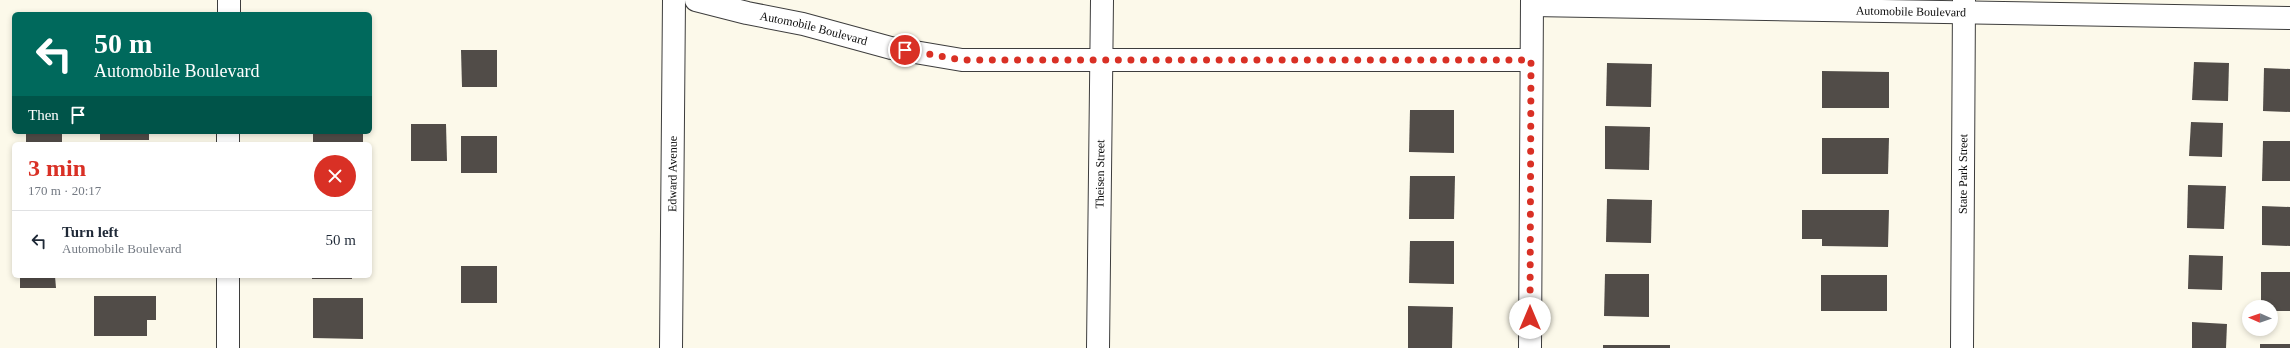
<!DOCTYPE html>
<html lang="en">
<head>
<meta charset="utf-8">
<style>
	body { margin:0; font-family:"Times New Roman",serif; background:#f6f6f7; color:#1f2937; height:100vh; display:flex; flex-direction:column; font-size:15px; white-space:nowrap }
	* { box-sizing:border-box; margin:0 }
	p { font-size:13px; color:#747a83 }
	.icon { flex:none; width:22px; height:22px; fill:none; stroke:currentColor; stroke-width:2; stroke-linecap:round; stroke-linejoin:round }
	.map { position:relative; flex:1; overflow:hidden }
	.details { position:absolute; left:12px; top:142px; width:360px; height:136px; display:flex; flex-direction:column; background:#fff; border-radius:6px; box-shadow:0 2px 6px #0003 }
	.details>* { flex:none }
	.hud { position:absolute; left:12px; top:12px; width:360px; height:122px; border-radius:6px; box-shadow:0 2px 6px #0003; background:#00695c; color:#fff; overflow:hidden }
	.needle { width:26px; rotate:272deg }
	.buttons { position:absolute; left:2242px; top:300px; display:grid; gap:8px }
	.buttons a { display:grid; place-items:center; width:36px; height:36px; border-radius:50%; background:#fff; box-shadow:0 2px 6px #0003; font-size:20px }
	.pin { position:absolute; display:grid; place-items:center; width:34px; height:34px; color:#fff; margin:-17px; border:2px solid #fff; border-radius:50%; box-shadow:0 1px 4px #0007 }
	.me { position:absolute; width:44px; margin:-22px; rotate:0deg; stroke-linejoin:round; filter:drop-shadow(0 0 3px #0008) }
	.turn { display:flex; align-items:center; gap:14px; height:84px; padding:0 16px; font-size:18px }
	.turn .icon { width:52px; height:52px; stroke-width:2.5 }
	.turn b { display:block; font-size:28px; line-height:34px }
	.then { display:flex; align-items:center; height:38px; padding:0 16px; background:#0003; gap:8px; font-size:15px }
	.round { display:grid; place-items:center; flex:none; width:42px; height:42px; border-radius:21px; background:#f6f6f7 }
	.overview { display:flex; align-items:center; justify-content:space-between; height:68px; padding:0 16px }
	h1 { font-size:24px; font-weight:700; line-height:30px; color:#d93025 }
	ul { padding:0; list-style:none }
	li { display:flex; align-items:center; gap:12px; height:60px; padding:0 16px; border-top:1px solid #e0e1e3 }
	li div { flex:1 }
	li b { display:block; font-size:15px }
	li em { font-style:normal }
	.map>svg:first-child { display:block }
	.building { fill:#514c48 }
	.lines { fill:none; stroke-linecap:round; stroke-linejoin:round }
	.street-casing { stroke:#3d3d3d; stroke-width:24 }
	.street { stroke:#fff; stroke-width:22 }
	.route { stroke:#d93025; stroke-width:7; stroke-dasharray:0 12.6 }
	.labels { text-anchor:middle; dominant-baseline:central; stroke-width:4; stroke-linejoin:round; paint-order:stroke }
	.street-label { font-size:12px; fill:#0a0a0a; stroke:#fff }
</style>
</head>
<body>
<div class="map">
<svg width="2290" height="348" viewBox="0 0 2290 348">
	<rect width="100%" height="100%" fill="#fcf9ea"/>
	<g class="building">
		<polygon points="461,50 497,50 497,87 462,87"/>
		<polygon points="2194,62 2229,63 2228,101 2192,100"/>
		<polygon points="1607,63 1652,64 1651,107 1606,106"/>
		<polygon points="2264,68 2290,69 2290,112 2263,111"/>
		<polygon points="1822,71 1889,72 1889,108 1822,108"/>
		<polygon points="1410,110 1454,110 1454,153 1409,152"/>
		<polygon points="2191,122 2223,123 2222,157 2189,156"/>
		<polygon points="411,124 446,124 447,161 411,161"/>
		<polygon points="1605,126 1650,127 1649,170 1605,169"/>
		<rect x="26" y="132" width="36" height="12"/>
		<rect x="100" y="132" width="49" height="8"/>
		<rect x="313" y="132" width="50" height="12"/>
		<rect x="461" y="136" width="36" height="37"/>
		<polygon points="1822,138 1889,138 1888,174 1822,174"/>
		<polygon points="2263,141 2290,141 2290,181 2262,181"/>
		<polygon points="1410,176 1455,176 1454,219 1409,219"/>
		<polygon points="2188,185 2226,186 2224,229 2187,228"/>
		<polygon points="1607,199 1652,200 1651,243 1606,242"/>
		<polygon points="2262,206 2290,207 2290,246 2262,245"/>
		<polygon points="1802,210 1889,210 1888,247 1822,246 1822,239 1802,239"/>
		<polygon points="1410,241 1454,241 1454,284 1409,283"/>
		<polygon points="2189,255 2223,256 2222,290 2188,289"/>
		<rect x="461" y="266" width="36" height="37"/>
		<polygon points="2261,272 2290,272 2290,311 2271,311 2271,307 2261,307"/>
		<polygon points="1605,274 1649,274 1649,317 1604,316"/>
		<rect x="1821" y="275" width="66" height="36"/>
		<polygon points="20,276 55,276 56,288 20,288"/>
		<rect x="312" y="276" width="40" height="3"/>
		<polygon points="94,296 156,296 156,320 147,320 147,336 94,336"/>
		<polygon points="313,298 363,298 363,339 313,338"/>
		<polygon points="1408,306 1453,307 1452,348 1408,348"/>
		<polygon points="2192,322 2227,324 2226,348 2192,348"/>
		<rect x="2260" y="344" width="30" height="4"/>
		<rect x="1603" y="345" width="67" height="3"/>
	</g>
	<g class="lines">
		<g class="street-casing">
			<g id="street">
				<path id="s1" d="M696,0L747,13L803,24L891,48L962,60H1531"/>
				<path id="s2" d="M1532,5L2290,18"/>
				<polyline points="229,14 229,0"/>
				<polyline points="228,144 228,132"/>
				<polyline points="228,348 228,276"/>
				<path id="s3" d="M671,348L674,0"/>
				<path id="s4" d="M1098,348L1102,0"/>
				<polyline points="1530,348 1532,0"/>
				<path id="s5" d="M1962,348L1964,0"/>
			</g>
		</g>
		<use href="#street" class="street"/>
	</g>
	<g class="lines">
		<polyline class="route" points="905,50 962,60 1531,60 1530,318"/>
	</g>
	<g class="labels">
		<g class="street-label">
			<text stroke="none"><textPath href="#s2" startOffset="379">Automobile Boulevard</textPath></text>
			<text stroke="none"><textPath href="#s1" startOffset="121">Automobile Boulevard</textPath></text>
			<text stroke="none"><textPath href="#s3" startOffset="174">Edward Avenue</textPath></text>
			<text stroke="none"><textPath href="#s4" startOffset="174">Theisen Street</textPath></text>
			<text stroke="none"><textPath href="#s5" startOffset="174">State Park Street</textPath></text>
		</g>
	</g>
</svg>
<div class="buttons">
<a><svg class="needle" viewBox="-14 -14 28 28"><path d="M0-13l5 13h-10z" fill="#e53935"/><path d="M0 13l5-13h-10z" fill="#747a83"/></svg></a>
</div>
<div class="pin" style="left:905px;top:50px;background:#d93025"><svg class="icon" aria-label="arrive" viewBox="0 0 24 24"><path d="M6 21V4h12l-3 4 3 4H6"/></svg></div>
<svg class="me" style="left:1530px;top:318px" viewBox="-20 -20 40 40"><circle r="19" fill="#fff"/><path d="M0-13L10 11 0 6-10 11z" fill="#d93025"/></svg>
<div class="hud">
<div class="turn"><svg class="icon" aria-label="left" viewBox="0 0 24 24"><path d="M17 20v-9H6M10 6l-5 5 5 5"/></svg><div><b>50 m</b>Automobile Boulevard</div></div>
<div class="then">Then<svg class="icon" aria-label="arrive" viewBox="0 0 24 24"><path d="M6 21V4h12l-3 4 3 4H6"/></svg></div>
</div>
<section class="details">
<div class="overview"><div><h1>3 min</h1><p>170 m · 20:17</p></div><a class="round" style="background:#d93025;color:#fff"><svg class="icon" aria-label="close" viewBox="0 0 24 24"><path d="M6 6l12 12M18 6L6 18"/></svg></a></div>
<ul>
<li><svg class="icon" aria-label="left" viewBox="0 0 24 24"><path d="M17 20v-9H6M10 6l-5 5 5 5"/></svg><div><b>Turn left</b><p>Automobile Boulevard</p></div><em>50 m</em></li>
</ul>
</section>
</div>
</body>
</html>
